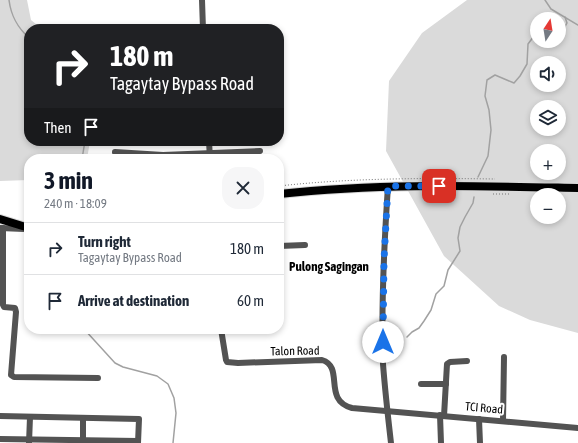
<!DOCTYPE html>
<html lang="en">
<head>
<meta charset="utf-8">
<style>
	body { margin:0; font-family:"Asap Condensed",sans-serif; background:#f6f6f7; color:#1f2937; height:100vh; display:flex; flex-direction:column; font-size:15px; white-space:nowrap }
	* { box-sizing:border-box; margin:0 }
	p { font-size:13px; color:#747a83 }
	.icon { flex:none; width:22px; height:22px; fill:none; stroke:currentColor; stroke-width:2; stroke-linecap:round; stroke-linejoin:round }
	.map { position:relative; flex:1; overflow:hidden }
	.panel { position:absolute; left:24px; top:154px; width:260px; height:180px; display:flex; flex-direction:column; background:#fff; border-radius:16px; box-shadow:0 2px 6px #0003 }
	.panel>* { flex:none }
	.top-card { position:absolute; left:24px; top:24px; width:260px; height:122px; border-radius:16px; box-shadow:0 2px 6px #0003; background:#202124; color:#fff; overflow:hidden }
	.needle { width:26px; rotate:12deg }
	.buttons { position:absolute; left:530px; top:12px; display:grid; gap:8px }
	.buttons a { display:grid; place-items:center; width:36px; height:36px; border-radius:50%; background:#fff; box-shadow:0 2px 6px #0003; font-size:20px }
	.pin { position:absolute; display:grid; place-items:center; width:34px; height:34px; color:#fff; margin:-17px; border-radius:8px; box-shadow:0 2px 6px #0006 }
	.me { position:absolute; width:44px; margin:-22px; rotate:0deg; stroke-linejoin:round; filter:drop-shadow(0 0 3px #0008) }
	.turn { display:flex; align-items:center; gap:14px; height:84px; padding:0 20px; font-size:18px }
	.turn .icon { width:52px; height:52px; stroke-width:2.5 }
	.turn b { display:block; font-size:28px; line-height:34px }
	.then { display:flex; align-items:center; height:38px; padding:0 20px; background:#0003; gap:8px; font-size:15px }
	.round { display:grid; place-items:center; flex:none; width:42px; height:42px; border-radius:16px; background:#f6f6f7 }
	.summary { display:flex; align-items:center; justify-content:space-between; height:68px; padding:0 20px }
	h1 { font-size:24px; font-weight:700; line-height:30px; color:#111827 }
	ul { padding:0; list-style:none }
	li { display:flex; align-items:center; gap:12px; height:52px; padding:0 20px; border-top:1px solid #e0e1e3 }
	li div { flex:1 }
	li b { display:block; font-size:15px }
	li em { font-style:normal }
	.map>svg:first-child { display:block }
	.green { fill:#dadada; fill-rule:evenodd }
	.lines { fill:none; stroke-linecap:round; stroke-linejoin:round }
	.stream { stroke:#a1a1a1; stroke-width:1.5 }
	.major-casing { stroke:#dbdbdb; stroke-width:10 }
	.path { stroke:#757575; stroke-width:1; stroke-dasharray:1 2; stroke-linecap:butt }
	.minor { stroke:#535353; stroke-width:6 }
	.major { stroke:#000; stroke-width:8 }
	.route { stroke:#1a73e8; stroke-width:7; stroke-dasharray:0 12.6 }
	.labels { text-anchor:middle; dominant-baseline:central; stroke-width:4; stroke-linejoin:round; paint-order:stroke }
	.street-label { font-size:12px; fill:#000; stroke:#fff }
	.neighbourhood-label { font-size:13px; font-weight:bold; fill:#000; stroke:#fff }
</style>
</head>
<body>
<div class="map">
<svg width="578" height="443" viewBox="0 0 578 443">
	<rect width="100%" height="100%" fill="#fff"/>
	<g class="green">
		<polygon points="0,0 27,0 31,20 42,29 29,29 29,141 90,141 87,159 29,159 29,180 0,181"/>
		<path d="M467,0H578V333L530,320L499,306L444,256L386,151L389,81L422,33ZM537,19H559V41H537ZM537,63H559V85H537ZM537,107H559V129H537ZM537,151H559V173H537ZM537,195H559V217H537Z"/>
	</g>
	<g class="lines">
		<g class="stream">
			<path d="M9,0C11,16 17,27 29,38"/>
			<polyline points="545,0 551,9 578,25"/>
			<polyline points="559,32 562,32 567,23 565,17"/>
			<polyline points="82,159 85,141"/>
			<polyline points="478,177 488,156 491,130 489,110 485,96 487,80 495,75 514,83 520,76 527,64 528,44 537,32"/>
			<polyline points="84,329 115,363 123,367 157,376 168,384 174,398 176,413 173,443"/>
			<polyline points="407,337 412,332 419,328 424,321 431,310 436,294 444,286 448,270 460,251 458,238 460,227 465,217 473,203 474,197"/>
		</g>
		<g class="major-casing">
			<g id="major">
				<path d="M279,194C378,183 478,186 578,188"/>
				<polyline points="0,219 29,228"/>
			</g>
		</g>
		<g class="path">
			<path d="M279,186C351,178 423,178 495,179"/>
			<polyline points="493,194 510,194"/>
		</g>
		<g class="minor">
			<polyline points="202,0 203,29"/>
			<polyline points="209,141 210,159"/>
			<polyline points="115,152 163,155 260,151"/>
			<path d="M388,186C384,245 381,305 383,364C385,390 388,417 391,443"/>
			<polyline points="0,228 24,229"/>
			<polyline points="3,228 3,305 4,307 15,308 16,312 11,375 14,377 98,378"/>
			<polyline points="279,246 305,245"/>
			<path d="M221,329L226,360L227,362L238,363L322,360C345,367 322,400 352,408L578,428"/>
			<polyline points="421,384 446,384"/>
			<polyline points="440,415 441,443"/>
			<polyline points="0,416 139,419 138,443"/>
			<polyline points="444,416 447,364 450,362 467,361"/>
			<polyline points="479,419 480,443"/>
			<polyline points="503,421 504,357"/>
			<polyline points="0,439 138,441"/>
			<polyline points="29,443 30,417"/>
			<polyline points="83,443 83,418"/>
		</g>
		<use href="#major" class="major"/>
	</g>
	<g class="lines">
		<polyline class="route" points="383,342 384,260 388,186 439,186"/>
	</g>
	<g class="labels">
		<g class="street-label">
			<text transform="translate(295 351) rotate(-1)">Talon Road</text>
			<text transform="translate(484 408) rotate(5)">TCI Road</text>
		</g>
		<g class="neighbourhood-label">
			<text x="329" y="266">Pulong Sagingan</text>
		</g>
	</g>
</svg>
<div class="buttons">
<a><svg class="needle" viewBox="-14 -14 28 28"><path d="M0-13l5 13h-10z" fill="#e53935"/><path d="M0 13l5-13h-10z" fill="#747a83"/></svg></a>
<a><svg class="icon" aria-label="sound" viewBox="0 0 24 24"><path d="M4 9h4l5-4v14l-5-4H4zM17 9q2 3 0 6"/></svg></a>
<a><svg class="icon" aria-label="layers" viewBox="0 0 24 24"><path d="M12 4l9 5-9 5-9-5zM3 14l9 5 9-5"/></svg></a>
<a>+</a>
<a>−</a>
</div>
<div class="pin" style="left:439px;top:186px;background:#d93025"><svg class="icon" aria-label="arrive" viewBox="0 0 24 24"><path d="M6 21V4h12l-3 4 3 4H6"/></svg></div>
<svg class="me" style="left:383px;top:342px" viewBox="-20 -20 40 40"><circle r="19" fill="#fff"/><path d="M0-13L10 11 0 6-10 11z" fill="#1a73e8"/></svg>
<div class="top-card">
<div class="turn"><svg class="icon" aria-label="right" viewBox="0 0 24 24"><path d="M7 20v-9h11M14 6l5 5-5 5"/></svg><div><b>180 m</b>Tagaytay Bypass Road</div></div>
<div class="then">Then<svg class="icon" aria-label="arrive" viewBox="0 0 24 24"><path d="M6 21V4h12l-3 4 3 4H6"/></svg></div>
</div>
<section class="panel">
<div class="summary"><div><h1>3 min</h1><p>240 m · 18:09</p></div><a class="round"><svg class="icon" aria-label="close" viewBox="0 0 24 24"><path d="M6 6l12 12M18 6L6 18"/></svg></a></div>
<ul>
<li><svg class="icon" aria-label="right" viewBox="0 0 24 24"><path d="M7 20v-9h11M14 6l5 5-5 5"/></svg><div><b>Turn right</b><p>Tagaytay Bypass Road</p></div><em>180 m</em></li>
<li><svg class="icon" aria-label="arrive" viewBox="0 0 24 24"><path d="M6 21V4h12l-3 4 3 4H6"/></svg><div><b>Arrive at destination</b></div><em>60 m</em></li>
</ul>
</section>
</div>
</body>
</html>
